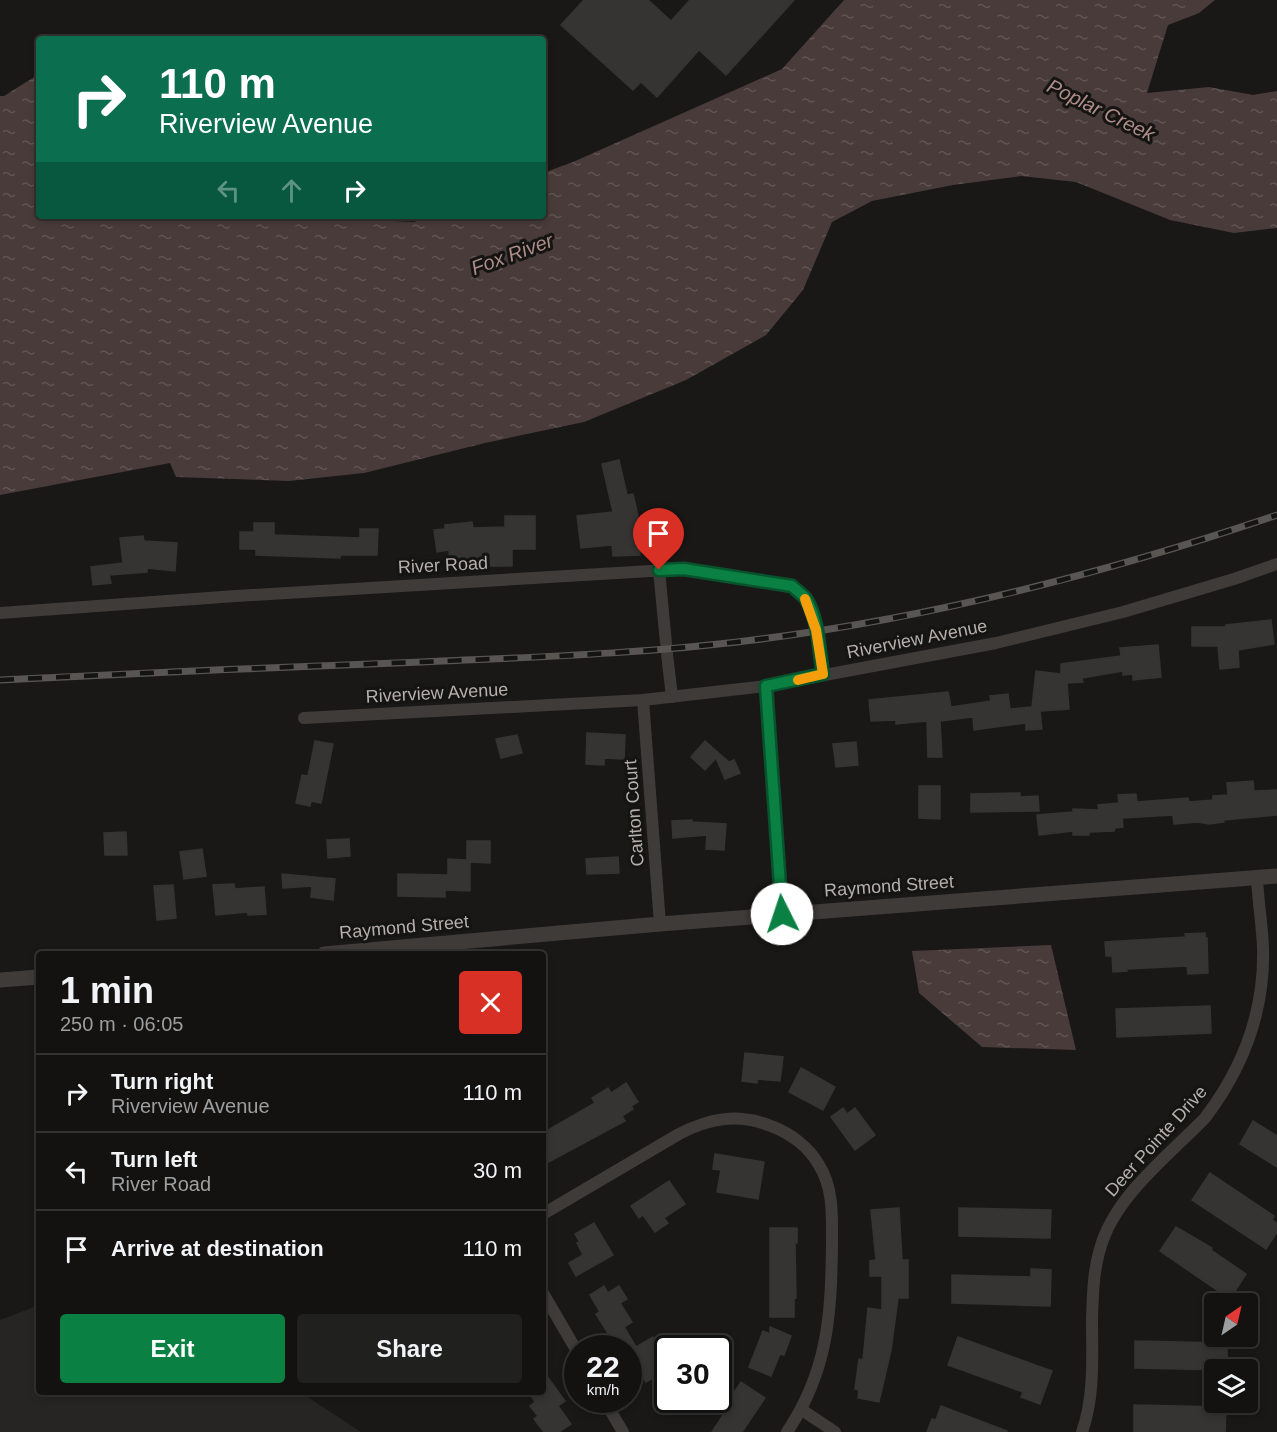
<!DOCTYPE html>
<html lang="en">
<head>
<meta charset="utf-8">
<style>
	body { margin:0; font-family:Helvetica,sans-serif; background:#20201f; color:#f1f3f6; height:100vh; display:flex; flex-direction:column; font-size:22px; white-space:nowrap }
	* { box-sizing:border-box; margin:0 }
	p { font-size:20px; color:#9d9e9f }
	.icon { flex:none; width:33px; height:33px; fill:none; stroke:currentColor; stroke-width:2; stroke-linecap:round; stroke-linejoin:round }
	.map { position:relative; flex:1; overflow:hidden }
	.side { position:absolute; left:36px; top:951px; width:510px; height:444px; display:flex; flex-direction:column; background:#131211; border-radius:6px; box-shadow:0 3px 9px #0003,0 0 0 2px #323231 }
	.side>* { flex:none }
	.banner { position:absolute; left:36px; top:36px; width:510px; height:183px; border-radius:6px; box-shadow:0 3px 9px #0003,0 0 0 2px #323231; background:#0b6e4f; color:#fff; overflow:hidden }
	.needle { width:39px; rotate:34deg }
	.buttons { position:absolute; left:1204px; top:1293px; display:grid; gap:12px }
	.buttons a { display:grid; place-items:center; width:54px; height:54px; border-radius:6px; background:#131211; box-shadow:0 3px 9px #0003,0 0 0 2px #323231; font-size:30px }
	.speed { position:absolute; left:564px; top:1335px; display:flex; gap:12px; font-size:30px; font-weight:700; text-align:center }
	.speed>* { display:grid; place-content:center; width:78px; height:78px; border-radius:50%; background:#131211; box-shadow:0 3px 9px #0003,0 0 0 2px #323231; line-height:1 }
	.speed small { font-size:15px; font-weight:400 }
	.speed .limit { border:3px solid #111; border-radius:9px; background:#fff; color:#111 }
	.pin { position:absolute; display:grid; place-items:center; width:51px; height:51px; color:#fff; margin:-62px -26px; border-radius:50% 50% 50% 0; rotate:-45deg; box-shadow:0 0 6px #0007 }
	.pin .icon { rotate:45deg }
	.me { position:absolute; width:66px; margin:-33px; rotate:356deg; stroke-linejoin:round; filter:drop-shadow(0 0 4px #0008) }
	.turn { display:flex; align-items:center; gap:21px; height:126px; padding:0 24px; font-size:27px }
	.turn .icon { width:78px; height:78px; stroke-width:2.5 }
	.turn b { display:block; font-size:42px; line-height:51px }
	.lanes { display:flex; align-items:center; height:57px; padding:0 24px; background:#0003; justify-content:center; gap:30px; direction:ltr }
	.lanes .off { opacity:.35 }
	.round { display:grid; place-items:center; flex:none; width:63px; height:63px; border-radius:6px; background:#20201f }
	.summary { display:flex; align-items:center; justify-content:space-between; height:102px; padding:0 24px }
	h1 { font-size:36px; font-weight:800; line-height:45px }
	.primary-button { display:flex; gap:12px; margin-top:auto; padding:12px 24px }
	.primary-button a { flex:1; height:69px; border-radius:6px; background:#0b8043; color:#fff; font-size:24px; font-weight:800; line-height:69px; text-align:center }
	.primary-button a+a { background:#20201f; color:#f1f3f6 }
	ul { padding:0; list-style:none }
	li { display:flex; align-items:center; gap:18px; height:78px; padding:0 24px; border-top:2px solid #323231 }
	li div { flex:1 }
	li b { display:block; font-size:22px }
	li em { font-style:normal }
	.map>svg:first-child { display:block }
	.built { fill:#262524 }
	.water { fill:url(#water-ripples) }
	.building { fill:#353433; stroke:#353432; stroke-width:1.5 }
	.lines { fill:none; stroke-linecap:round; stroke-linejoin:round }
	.minor { stroke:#3e3b39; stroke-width:12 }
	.tertiary { stroke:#3e3b39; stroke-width:15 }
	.rail-casing { stroke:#585552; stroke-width:7 }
	.rail { stroke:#141412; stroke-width:4.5; stroke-dasharray:14; stroke-linecap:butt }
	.route-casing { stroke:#07532c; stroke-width:15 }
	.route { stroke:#0b8043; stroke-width:10 }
	.slow { stroke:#f59e0b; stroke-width:10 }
	.labels { text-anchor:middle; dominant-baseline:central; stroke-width:6; stroke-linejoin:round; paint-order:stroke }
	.street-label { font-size:18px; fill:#b7afab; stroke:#141412 }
	.water-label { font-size:20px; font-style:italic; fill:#ae8c87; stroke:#141412 }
</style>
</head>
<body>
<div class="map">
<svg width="1277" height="1432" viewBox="0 0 1277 1432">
	<defs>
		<pattern id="water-ripples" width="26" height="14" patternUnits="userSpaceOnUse" patternTransform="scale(1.5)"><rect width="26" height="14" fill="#483b3a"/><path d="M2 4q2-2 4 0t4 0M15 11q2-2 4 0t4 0" fill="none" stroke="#605554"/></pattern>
	</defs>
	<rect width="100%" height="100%" fill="#191817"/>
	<polygon class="built" points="39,1305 39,1392 300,1392 361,1432 0,1432 0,1320"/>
	<g class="water">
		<polygon points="844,0 1215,0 1199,13 1168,25 1147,93 1209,87 1253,95 1277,91 1277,228 1234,233 1170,220 1076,182 1021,176 953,185 872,201 832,222 803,290 766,335 686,380 584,422 485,443 364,473 289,481 176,477 170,463 0,495 0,96 4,96 39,74 39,216 325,216 326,218 414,222 429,216 543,216 543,173 573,162 782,69"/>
		<polygon points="1051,945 1076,1050 982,1047 919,993 912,951"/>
	</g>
	<g class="building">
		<polygon points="584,0 648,0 671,21 690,0 794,0 726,75 699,50 657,97 641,82 633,90 561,25"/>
		<polygon points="619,460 627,495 633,494 638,516 640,555 613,556 612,545 581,548 577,516 613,512 602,464"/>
		<polygon points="505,516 535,516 535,549 512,549 512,566 487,566 487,560 450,564 449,550 437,552 434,530 445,529 445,525 472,522 473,528 505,527"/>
		<polygon points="254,523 274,523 274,535 360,538 360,529 378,529 377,555 340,555 340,558 256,555 256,549 240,549 240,532 254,532"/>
		<polygon points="143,536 144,541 177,543 175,571 147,568 147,572 109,575 111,583 93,585 91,567 123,563 120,538"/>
		<polygon points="1271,620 1274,644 1238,650 1239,667 1220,669 1218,646 1192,646 1192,627 1226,627 1226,625"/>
		<polygon points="1158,645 1161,677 1133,680 1133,674 1123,675 1123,671 1082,678 1083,682 1067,683 1069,709 1040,711 1042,729 1026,730 1026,723 974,730 973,717 940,721 942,757 928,757 927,721 896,724 896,720 871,721 869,700 948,692 951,707 991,701 990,696 1008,694 1010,709 1032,707 1036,671 1061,674 1061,664 1121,656 1120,648"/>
		<polygon points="587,733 625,735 624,759 604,758 604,765 586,764"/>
		<polygon points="517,735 522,753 501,758 496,739"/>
		<polygon points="315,741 333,744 321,803 311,801 310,806 296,803 302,775 308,776"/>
		<polygon points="705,741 729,762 734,760 740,773 725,779 716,758 705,770 691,757"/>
		<polygon points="856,742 858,765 836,767 833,744"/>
		<polygon points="1253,781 1254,791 1277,790 1277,815 1223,820 1224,822 1209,824 1198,822 1174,824 1173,815 1122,818 1123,827 1115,828 1114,831 1089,832 1089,835 1073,835 1073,831 1039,835 1037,815 1073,812 1073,809 1099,810 1098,805 1119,803 1118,795 1136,794 1137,802 1188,798 1189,802 1213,800 1213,796 1228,795 1227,783"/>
		<polygon points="919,786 940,786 940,819 919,818"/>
		<polygon points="1020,793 1020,797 1038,796 1039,811 971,812 971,794"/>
		<polygon points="692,820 692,822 726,824 724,850 706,849 707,835 673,838 672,821"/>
		<polygon points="126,832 127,855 105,855 104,833"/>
		<polygon points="349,839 350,856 328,858 327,840"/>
		<polygon points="467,841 490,841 490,863 470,862 470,891 445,890 445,897 398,896 398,874 448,875 448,859 467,860"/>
		<polygon points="202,849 206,876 184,879 180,852"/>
		<polygon points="618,857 619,873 587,874 586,859"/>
		<polygon points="282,874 335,879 333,900 311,897 312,886 283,888"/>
		<polygon points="234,884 235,889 264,887 266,914 248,915 248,912 216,915 213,885"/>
		<polygon points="173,885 176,918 157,920 154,886"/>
		<polygon points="1205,933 1205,938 1207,938 1208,973 1188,974 1187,966 1127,969 1127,971 1113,972 1112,956 1106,956 1105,942 1186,937 1185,934"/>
		<polygon points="1210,1006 1211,1033 1117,1037 1116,1009"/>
		<polygon points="745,1053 783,1057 780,1081 757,1079 757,1083 742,1081"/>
		<polygon points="801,1068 835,1087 823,1110 789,1092"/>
		<polygon points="626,1083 638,1102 631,1106 633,1109 622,1116 625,1121 543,1165 543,1133 595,1103 592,1098 608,1088 611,1093"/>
		<polygon points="843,1108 847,1114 855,1108 875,1135 855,1150 831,1117"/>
		<polygon points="1253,1121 1277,1136 1277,1167 1240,1144"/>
		<polygon points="715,1154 764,1162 758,1199 717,1192 721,1170 713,1169"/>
		<polygon points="1210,1173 1274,1216 1272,1220 1277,1223 1277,1232 1266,1249 1192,1200"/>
		<polygon points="669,1181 685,1204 664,1218 668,1223 655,1232 643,1215 639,1218 631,1206"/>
		<polygon points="899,1208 902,1260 908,1260 908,1298 898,1298 891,1350 879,1402 858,1398 859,1390 855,1389 859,1359 863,1360 868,1308 882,1310 882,1276 870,1276 870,1261 876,1260 871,1210"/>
		<polygon points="959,1208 1051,1210 1050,1238 959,1236"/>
		<polygon points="594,1223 613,1255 576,1276 569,1263 583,1255 577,1243 580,1242 575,1234"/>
		<polygon points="1176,1227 1212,1248 1211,1250 1246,1274 1230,1299 1160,1251"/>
		<polygon points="770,1228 797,1228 797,1243 795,1243 796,1298 794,1299 794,1317 770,1317"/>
		<polygon points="1031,1269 1051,1270 1050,1306 952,1303 952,1275 1031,1277"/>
		<polygon points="604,1286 608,1293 619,1286 627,1299 620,1303 632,1322 624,1327 636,1347 653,1337 660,1349 654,1352 665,1371 646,1382 642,1376 636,1380 628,1368 628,1348 617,1348 596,1314 600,1312 590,1295"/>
		<polygon points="770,1327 791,1336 784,1355 780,1354 771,1376 749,1367 763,1331 770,1334"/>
		<polygon points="958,1337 1052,1371 1040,1404 1021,1397 1023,1392 948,1365"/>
		<polygon points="1135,1341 1227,1343 1227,1370 1135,1368"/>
		<polygon points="543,1371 565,1401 558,1406 571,1424 559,1432 544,1432 534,1419 538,1416 530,1406 535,1402 529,1392 543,1392"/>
		<polygon points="741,1382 765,1398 742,1432 712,1432 725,1412 722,1410"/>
		<polygon points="1134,1405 1226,1407 1225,1432 1134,1432"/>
		<polygon points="941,1406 1007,1431 1006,1432 927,1432 932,1419 936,1420"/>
	</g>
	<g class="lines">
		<g class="minor">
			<polyline points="659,570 666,643"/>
			<path d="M0,613L236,596L684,569L792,586C796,590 802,594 806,599C819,620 819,651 823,674"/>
			<polyline points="667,654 672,697"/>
			<polyline points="766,686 782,914"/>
			<polyline points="643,700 660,924"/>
			<polyline points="304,718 643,700 766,686 996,643 1123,612 1234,579 1277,564"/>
			<path d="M543,1214L679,1134C710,1118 738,1113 771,1126C790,1133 809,1147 819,1165C834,1189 832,1218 832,1245C831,1316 828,1371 787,1432"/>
			<polyline points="543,1293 578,1353"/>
			<polyline points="604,1400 623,1432"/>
			<polyline points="802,1410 835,1432"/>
			<path d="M1082,1432C1095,1395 1092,1356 1092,1318C1093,1295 1093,1272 1100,1249C1114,1197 1168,1156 1205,1118C1243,1068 1265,1011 1263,947C1262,924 1258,901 1257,878"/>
		</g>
		<g class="tertiary">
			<polyline points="324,954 660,924 1277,876"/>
			<polyline points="0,980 39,977"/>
		</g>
		<g class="rail-casing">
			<path id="rail" d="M0,680C141,673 281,667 422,662C533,657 643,654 753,640C932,618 1106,573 1277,515"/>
		</g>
		<use href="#rail" class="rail"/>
	</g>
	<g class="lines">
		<g class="route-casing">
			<path id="route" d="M659,570L684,569L792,586C796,590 802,594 806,599C819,620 819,651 823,674L766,686L782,914"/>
		</g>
		<use href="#route" class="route"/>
		<polyline class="slow" points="798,680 823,674 816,630 805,599"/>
	</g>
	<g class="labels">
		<g class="street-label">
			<text transform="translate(443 565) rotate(-3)">River Road</text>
			<text transform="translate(917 639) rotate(-11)">Riverview Avenue</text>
			<text transform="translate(437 693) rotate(-3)">Riverview Avenue</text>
			<text transform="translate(634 813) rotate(-94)">Carlton Court</text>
			<text transform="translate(889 886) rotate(-4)">Raymond Street</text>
			<text transform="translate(404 927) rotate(-5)">Raymond Street</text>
			<text transform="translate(1156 1141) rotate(-48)">Deer Pointe Drive</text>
		</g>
		<g class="water-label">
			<text transform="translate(1101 110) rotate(26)">Poplar Creek</text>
			<text transform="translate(512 254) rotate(-20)">Fox River</text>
		</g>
	</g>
</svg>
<div class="buttons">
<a><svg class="needle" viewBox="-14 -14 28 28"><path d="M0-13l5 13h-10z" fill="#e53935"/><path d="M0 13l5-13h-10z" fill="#9d9e9f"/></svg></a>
<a><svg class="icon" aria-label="layers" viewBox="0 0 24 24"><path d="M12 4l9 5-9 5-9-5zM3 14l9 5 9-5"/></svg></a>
</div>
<div class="speed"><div>22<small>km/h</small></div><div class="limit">30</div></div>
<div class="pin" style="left:659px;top:570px;background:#d93025"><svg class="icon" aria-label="arrive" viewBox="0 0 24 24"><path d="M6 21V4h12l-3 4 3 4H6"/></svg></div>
<svg class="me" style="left:782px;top:914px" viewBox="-20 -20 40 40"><circle r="19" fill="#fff"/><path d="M0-13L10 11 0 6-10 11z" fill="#0b8043"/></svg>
<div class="banner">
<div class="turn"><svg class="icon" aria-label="right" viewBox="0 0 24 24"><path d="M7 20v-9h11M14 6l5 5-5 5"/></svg><div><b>110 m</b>Riverview Avenue</div></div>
<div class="lanes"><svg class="icon off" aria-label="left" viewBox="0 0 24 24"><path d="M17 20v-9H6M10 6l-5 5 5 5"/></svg><svg class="icon off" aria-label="ahead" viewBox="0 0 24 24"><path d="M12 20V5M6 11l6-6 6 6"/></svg><svg class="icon" aria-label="right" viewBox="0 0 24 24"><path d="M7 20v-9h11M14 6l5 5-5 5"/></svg></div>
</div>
<section class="side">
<div class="summary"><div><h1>1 min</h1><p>250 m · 06:05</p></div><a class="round" style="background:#d93025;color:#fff"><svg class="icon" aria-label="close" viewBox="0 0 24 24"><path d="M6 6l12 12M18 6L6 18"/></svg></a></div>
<ul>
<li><svg class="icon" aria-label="right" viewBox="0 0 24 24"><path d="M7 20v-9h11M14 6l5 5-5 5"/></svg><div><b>Turn right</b><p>Riverview Avenue</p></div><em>110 m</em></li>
<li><svg class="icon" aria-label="left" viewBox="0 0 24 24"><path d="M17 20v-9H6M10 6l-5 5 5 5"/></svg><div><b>Turn left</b><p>River Road</p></div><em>30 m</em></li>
<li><svg class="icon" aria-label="arrive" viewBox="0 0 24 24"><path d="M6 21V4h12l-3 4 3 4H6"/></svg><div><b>Arrive at destination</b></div><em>110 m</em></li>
</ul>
<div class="primary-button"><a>Exit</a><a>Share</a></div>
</section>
</div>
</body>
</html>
